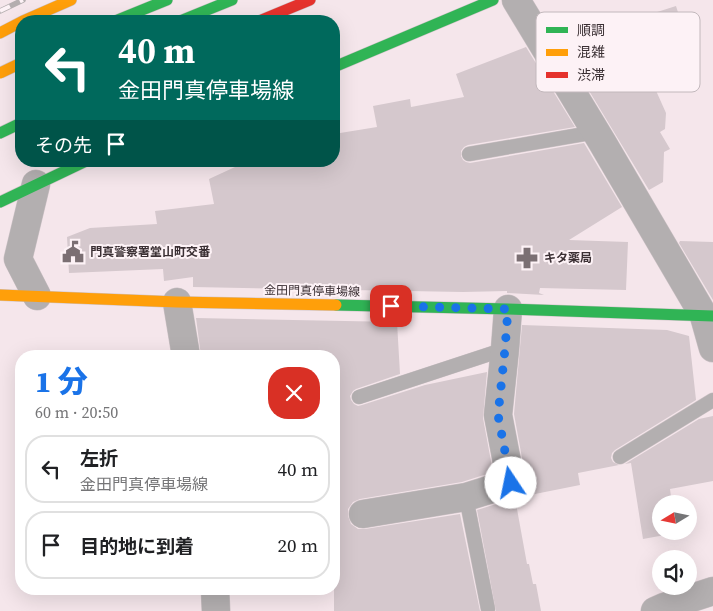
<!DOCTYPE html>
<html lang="ja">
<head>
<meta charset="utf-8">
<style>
	body { margin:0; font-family:"Source Serif 4","Noto Sans JP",serif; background:#f2f2f2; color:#202124; height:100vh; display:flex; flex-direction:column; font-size:19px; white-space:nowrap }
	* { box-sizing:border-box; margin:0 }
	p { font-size:16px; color:#757577 }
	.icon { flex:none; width:28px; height:28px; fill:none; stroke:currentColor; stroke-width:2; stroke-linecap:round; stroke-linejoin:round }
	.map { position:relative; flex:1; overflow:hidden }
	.side { position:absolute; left:15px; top:350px; width:325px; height:245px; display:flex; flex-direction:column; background:#fff; border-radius:20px; box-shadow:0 5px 20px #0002 }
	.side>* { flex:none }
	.guide { position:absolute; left:15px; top:15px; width:325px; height:152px; border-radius:20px; box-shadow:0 5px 20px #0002; background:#00695c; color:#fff; overflow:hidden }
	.needle { width:32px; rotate:260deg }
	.controls { position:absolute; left:652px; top:495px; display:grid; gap:10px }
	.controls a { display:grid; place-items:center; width:45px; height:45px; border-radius:50%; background:#fff; box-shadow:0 5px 20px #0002; font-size:25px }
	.pin { position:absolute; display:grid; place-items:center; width:42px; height:42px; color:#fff; margin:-21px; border-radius:10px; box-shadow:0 2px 8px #0006 }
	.me { position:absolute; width:55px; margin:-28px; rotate:349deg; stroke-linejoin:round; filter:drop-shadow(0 0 4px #0008) }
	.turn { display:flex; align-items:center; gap:18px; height:105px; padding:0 20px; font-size:22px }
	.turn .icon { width:65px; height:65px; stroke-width:2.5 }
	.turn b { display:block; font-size:35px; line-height:42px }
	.then { display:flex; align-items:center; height:48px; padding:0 20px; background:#0003; gap:10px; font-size:19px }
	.round { display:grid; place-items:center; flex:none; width:52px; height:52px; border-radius:20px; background:#f2f2f2 }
	.head { display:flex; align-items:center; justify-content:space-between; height:85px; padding:0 20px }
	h1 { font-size:30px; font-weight:800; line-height:38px; color:#1a73e8 }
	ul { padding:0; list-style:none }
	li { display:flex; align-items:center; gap:15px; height:68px; margin:0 10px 8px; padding:0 10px; border:2px solid #e0e0e0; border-radius:20px }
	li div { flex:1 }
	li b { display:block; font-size:19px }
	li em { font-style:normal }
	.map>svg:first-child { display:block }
	.building { fill:#d5c8cd }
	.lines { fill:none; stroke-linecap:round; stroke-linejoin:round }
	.lane-casing { stroke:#cec3c7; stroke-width:15 }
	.street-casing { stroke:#cec3c7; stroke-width:29 }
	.fast-casing { stroke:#cec3c7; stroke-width:12 }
	.slow-casing { stroke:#cec3c7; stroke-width:12 }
	.jam-casing { stroke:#cec3c7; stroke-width:12 }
	.lane { stroke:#b3afb0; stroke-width:14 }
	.street { stroke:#b3afb0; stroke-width:28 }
	.fast { stroke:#30b455; stroke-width:11 }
	.slow { stroke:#ff9f0a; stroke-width:11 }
	.jam { stroke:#e5322d; stroke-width:11 }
	.rail-casing { stroke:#b4aeaf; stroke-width:5.5 }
	.rail { stroke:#fdf2f6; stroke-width:4; stroke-dasharray:11; stroke-linecap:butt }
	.slow-bridge-casing { stroke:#cec3c7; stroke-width:12; stroke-linecap:butt }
	.slow-bridge { stroke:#ff9f0a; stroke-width:11 }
	.route { stroke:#1a73e8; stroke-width:9; stroke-dasharray:0 16.2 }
	.labels { text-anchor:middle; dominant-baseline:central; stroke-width:4; stroke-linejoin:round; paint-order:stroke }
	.poi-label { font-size:12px; font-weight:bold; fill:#3a2f33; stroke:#fdf2f6; text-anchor:start }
	.street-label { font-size:12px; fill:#3a2f33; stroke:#fdf2f6 }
	.key { fill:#fdf2f6; stroke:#c2b8bc; stroke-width:1 }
	.key-label { font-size:14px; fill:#3a2f33 }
</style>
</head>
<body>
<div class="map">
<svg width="713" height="611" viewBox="0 0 713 611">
	<rect width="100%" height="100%" fill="#f5e6eb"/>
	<g class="building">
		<polygon points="676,6 688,44 657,54 663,68 649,75 666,113 665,129 660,132 670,149 664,152 663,182 649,190 562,46 631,17 632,20"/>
		<polygon points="526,47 575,127 468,145 464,147 461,151 461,156 463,160 466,162 470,163 584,143 622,207 569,240 628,242 626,290 540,288 539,293 544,295 507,293 507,291 463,292 193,287 193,277 164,281 163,269 69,273 67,237 90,228 157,224 155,211 214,204 209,179 248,161 334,161 334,134 377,127 373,106 410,99 411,107 464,97 456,74"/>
		<polygon points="680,241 713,242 713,300 679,243"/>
		<polygon points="196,318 397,322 400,374 356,389 353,391 350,396 351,400 354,404 358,406 362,405 425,385 487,372 483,418 493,472 462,482 360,499 353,502 348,509 348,516 351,524 358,529 365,529 460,514 480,611 334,611 334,356 201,356"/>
		<polygon points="522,325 667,330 689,336 696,400 615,450 612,453 611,458 613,462 619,465 578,473 580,485 515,498 527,564 529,564 533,584 536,584 541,611 496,611 477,510 516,498 522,494 526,487 526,480 514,414"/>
		<polygon points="713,416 713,481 670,489 672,504 661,504 661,531 676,531 676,533 643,539 631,463 625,464 699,419"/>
	</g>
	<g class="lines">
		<g class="lane-casing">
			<g id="lane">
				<polyline points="469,154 596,132"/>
				<polyline points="359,397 505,349"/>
				<polyline points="620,457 713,400"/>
				<polyline points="466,497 488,609"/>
			</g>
		</g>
		<g class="street-casing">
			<g id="street">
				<polyline points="516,0 602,142 704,316 713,348"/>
				<polyline points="36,184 18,259 37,296"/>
				<polyline points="177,302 186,356"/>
				<polyline points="363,514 466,497 511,483 498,415 505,349 508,309"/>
				<polyline points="215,589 216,611"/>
				<polyline points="655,611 664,607 713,591"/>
			</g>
		</g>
		<g class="fast-casing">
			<g id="fast">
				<polyline points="115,21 167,0"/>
				<polyline points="180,21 232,0"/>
				<polyline points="334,67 493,0"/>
				<polyline points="0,133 21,123"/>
				<polyline points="0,202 86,161"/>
				<polyline points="336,305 508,309 713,316"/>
			</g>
		</g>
		<g class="slow-casing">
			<g id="slow">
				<polyline points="23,21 71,0"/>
				<polyline points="0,33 21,22"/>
				<polyline points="0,295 177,302 336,305"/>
			</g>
		</g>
		<g class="jam-casing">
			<polyline id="jam" points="259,21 310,0"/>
		</g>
		<use href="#lane" class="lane"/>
		<use href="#street" class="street"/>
		<use href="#fast" class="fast"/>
		<use href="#slow" class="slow"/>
		<use href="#jam" class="jam"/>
		<g class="rail-casing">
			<polyline id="rail" points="0,11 23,0"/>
		</g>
		<use href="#rail" class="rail"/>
		<g class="slow-bridge-casing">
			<polyline id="slow-bridge" points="0,73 21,63"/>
		</g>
		<use href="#slow-bridge" class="slow-bridge"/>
	</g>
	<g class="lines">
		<polyline class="route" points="391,306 508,309 505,349 498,415 511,483"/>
	</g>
	<defs>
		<g id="civic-bare" transform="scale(1.725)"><path d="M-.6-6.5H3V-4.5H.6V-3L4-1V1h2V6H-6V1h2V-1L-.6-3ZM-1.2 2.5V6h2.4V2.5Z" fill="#7b6f73" stroke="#fdf2f6" stroke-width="2.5" paint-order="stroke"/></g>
		<g id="pharmacy-bare" transform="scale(1.725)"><path d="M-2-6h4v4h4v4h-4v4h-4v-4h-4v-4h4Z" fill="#7b6f73" stroke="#fdf2f6" stroke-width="2.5" paint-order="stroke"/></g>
	</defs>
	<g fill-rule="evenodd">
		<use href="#civic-bare" x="73" y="252"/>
		<use href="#pharmacy-bare" x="527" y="258"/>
	</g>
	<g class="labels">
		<g class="poi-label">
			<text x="90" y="252">門真警察署堂山町交番</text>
			<text x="544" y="258">キタ薬局</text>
		</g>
		<g class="street-label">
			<text transform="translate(312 291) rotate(1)">金田門真停車場線</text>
		</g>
	</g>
	<rect x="536" y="12" width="164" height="80" rx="8" class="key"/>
	<rect x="546" y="27" width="22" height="6" fill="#30b455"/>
	<rect x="546" y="49" width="22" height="7" fill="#ff9f0a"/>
	<rect x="546" y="72" width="22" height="6" fill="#e5322d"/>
	<g class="key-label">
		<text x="577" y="35">順調</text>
		<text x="577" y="57">混雑</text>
		<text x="577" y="80">渋滞</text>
	</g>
</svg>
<div class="controls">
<a><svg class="needle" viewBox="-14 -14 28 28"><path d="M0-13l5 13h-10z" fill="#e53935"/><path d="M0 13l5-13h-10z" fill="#757577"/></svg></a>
<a><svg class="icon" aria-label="sound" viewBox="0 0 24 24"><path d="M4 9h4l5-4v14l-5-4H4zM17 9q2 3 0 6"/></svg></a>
</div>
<div class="pin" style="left:391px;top:306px;background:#d93025"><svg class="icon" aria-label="arrive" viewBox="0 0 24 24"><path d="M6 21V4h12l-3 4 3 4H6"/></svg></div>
<svg class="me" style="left:511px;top:483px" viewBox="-20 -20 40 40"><circle r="19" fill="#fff"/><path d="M0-13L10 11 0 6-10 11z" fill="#1a73e8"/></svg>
<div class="guide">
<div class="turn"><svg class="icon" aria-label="left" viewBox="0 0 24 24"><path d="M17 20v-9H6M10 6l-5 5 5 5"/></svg><div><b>40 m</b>金田門真停車場線</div></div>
<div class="then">その先<svg class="icon" aria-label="arrive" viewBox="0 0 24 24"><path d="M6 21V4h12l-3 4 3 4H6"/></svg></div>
</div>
<section class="side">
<div class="head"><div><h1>1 分</h1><p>60 m · 20:50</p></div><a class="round" style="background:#d93025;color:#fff"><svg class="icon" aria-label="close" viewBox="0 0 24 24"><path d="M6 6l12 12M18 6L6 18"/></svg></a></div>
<ul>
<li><svg class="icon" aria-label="left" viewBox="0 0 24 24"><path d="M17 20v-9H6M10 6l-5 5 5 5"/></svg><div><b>左折</b><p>金田門真停車場線</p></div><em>40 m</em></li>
<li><svg class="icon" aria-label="arrive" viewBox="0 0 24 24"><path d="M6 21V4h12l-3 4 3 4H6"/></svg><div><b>目的地に到着</b></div><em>20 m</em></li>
</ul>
</section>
</div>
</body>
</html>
